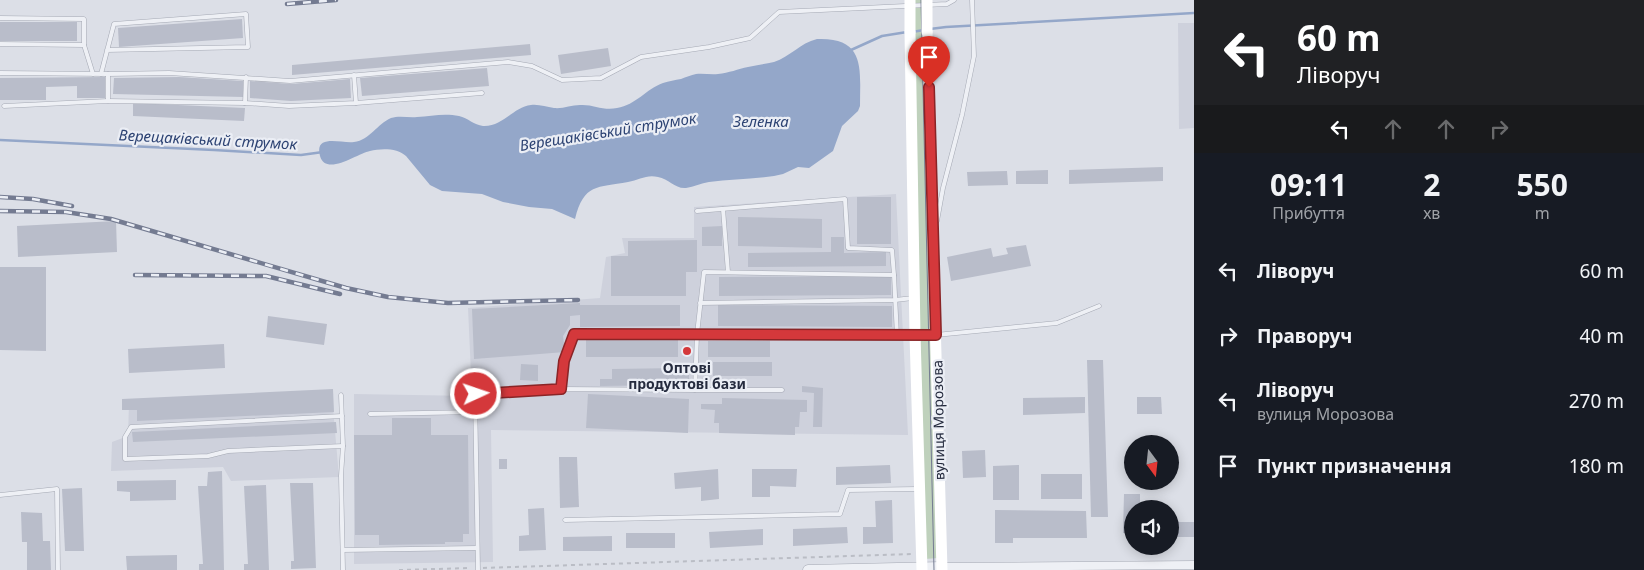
<!DOCTYPE html>
<html lang="uk">
<head>
<meta charset="utf-8">
<style>
	body { margin:0; font-family:"Noto Sans",sans-serif; background:#242831; color:#f1f3f6; height:100vh; display:flex; flex-direction:column; font-size:19px; white-space:nowrap }
	* { box-sizing:border-box; margin:0 }
	p { font-size:16px; color:#9ea1a6 }
	.icon { flex:none; width:28px; height:28px; fill:none; stroke:currentColor; stroke-width:2; stroke-linecap:round; stroke-linejoin:round }
	.map { position:relative; flex:1; overflow:hidden }
	.panel { display:flex; flex-direction:column; background:#171b24; width:450px }
	.panel>* { flex:none }
	.hud { background:#202124; color:#fff; overflow:hidden }
	.needle { width:32px; rotate:165deg }
	.fabs { position:absolute; left:1124px; top:435px; display:grid; gap:10px }
	.fabs a { display:grid; place-items:center; width:55px; height:55px; border-radius:50%; background:#171b24; box-shadow:0 2px 12px #0003; font-size:25px }
	.pin { position:absolute; display:grid; place-items:center; width:42px; height:42px; color:#fff; margin:-51px -21px; border-radius:50% 50% 50% 0; rotate:-45deg; box-shadow:0 0 5px #0007 }
	.pin .icon { rotate:45deg }
	.me { position:absolute; width:55px; margin:-28px; rotate:87deg; stroke-linejoin:round; filter:drop-shadow(0 0 4px #0008) }
	.turn { display:flex; align-items:center; gap:18px; height:105px; padding:0 20px; font-size:22px }
	.turn .icon { width:65px; height:65px; stroke-width:2.5 }
	.turn b { display:block; font-size:35px; line-height:42px }
	.lanes { display:flex; align-items:center; height:48px; padding:0 20px; background:#0003; justify-content:center; gap:25px; direction:ltr }
	.lanes .off { opacity:.35 }
	.eta { display:flex; justify-content:space-evenly; align-items:center; height:85px; text-align:center }
	.eta b { font-size:30px; font-weight:700; line-height:35px }
	ul { padding:0; list-style:none }
	li { display:flex; align-items:center; gap:15px; height:65px; padding:0 20px }
	li div { flex:1 }
	li b { display:block; font-size:19px }
	li em { font-style:normal }
	main { display:flex; flex:1; min-height:0 }
	.map>svg:first-child { display:block }
	.built { fill:#ced1dc }
	.green { fill:#bfd1bc }
	.water { fill:#94a7c9 }
	.lines { fill:none; stroke-linecap:round; stroke-linejoin:round }
	.stream { stroke:#94a7c9; stroke-width:2.5 }
	.building { fill:#b9bdca }
	.service-casing { stroke:#a5a9b4; stroke-width:5 }
	.minor-casing { stroke:#a5a9b4; stroke-width:9 }
	.tertiary-casing { stroke:#a5a9b4; stroke-width:11 }
	.path { stroke:#babdc5; stroke-width:2; stroke-dasharray:4 4; stroke-linecap:butt }
	.service { stroke:#eef0f5; stroke-width:4 }
	.minor { stroke:#eef0f5; stroke-width:8 }
	.tertiary { stroke:#eef0f5; stroke-width:10 }
	.secondary { stroke:#fff; stroke-width:11 }
	.tram { stroke:#747b91; stroke-width:1 }
	.rail-casing { stroke:#747b91; stroke-width:4.5 }
	.rail { stroke:#ebeef5; stroke-width:2.5; stroke-dasharray:8; stroke-linecap:butt }
	.secondary-bridge { stroke:#fff; stroke-width:11 }
	.route-casing { stroke:#8a2426; stroke-width:12 }
	.route { stroke:#d4383b; stroke-width:9 }
	.poi-dot { fill:#d4383b; stroke:#ebeef5; stroke-width:2 }
	.labels { text-anchor:middle; dominant-baseline:central; stroke-width:4.5; stroke-linejoin:round; paint-order:stroke }
	.poi-label { font-size:14px; font-weight:bold; fill:#252b3e; stroke:#ebeef5 }
	.street-label { font-size:14px; fill:#252b3e; stroke:#ebeef5 }
	.water-label { font-size:15px; font-style:italic; fill:#2d4373; stroke:#ebeef5 }
</style>
</head>
<body>
<main>
<div class="map">
<svg width="1194" height="570" viewBox="0 0 1194 570">
	<rect width="100%" height="100%" fill="#dcdfe7"/>
	<g class="built">
		<polygon points="1178,23 1194,23 1194,128 1179,129"/>
		<polygon points="896,194 908,435 491,430 493,562 354,564 354,394 472,396 468,308 600,298 606,257 625,253 622,238 694,238 694,207"/>
		<polygon points="332,396 339,477 231,481 223,467 111,471 112,442 128,436 129,404"/>
	</g>
	<g class="green">
		<polygon points="914,0 925,0 933,331 920,331"/>
		<polygon points="920,337 931,337 938,558 925,559"/>
	</g>
	<path class="water" d="M817,39C866,37 860,69 860,106L858,111L842,126L833,151L809,168L798,167L783,174L774,176C752,179 730,179 709,182C701,183 694,187 686,188C675,189 669,179 658,177C647,174 639,180 628,182C597,188 584,183 575,219L552,209L529,207L503,202L482,194L442,191L430,185L406,156C398,148 381,148 370,151C358,153 326,177 320,156C314,133 342,144 354,142C370,140 377,124 391,118C400,115 408,118 417,117C431,116 445,113 459,116C468,118 474,125 483,126C503,127 513,107 531,105C539,104 546,107 554,108C563,109 571,105 580,105C593,104 603,111 617,108C636,105 646,89 663,83C669,81 675,80 681,79C686,77 691,75 696,74C703,73 711,75 718,74C729,73 738,69 748,67C756,65 765,64 774,62C790,57 800,43 817,39Z"/>
	<g class="lines">
		<g class="stream">
			<polyline points="930,29 946,27 1194,13"/>
			<polyline points="912,32 924,30"/>
			<polyline points="851,50 882,36 907,32"/>
			<polyline points="0,140 214,150 301,155 323,152"/>
		</g>
	</g>
	<g class="building">
		<polygon points="242,19 243,38 119,47 118,28"/>
		<rect x="0" y="22" width="77" height="19"/>
		<polygon points="530,44 531,55 292,75 292,65"/>
		<polygon points="608,48 611,66 561,74 558,55"/>
		<polygon points="487,68 489,86 362,96 360,78"/>
		<polygon points="105,77 105,98 77,98 77,86 46,87 46,100 0,100 0,78"/>
		<polygon points="179,77 243,81 243,97 113,94 114,78"/>
		<polygon points="350,79 351,98 291,101 250,98 250,81 291,84"/>
		<polygon points="133,103 245,108 244,121 133,116"/>
		<polygon points="1163,167 1163,181 1069,184 1069,170"/>
		<polygon points="1048,170 1048,184 1016,184 1016,171"/>
		<polygon points="1007,171 1008,185 968,186 967,172"/>
		<rect x="857" y="197" width="34" height="47"/>
		<polygon points="738,217 822,219 822,248 738,246"/>
		<polygon points="116,221 117,252 18,257 17,226"/>
		<polygon points="722,226 722,246 702,246 702,227"/>
		<polygon points="831,237 844,237 844,253 886,252 886,266 748,267 748,253 831,252"/>
		<polygon points="697,240 697,272 686,272 686,296 611,296 611,256 628,256 628,241"/>
		<polygon points="1026,245 1031,266 951,281 947,257 991,248 993,257 1008,254 1006,248"/>
		<polygon points="0,267 46,267 46,351 0,350"/>
		<polygon points="891,276 891,295 719,296 719,277"/>
		<polygon points="580,303 580,305 680,305 680,326 580,327 580,315 570,316 570,325 563,336 565,352 474,359 472,309"/>
		<polygon points="718,305 892,306 892,327 718,326"/>
		<polygon points="268,316 327,324 324,345 266,337"/>
		<rect x="586" y="340" width="92" height="17"/>
		<rect x="708" y="341" width="62" height="16"/>
		<polygon points="224,344 225,368 129,373 128,349"/>
		<polygon points="1087,360 1103,360 1108,517 1091,517"/>
		<rect x="713" y="362" width="59" height="14"/>
		<polygon points="521,364 538,365 538,381 520,380"/>
		<polygon points="679,368 679,374 689,374 689,380 678,380 678,385 600,386 600,379 612,379 612,369"/>
		<polygon points="802,386 823,388 822,427 813,427 814,393 802,392"/>
		<polygon points="333,389 334,412 137,421 137,410 122,410 122,399"/>
		<polygon points="588,394 689,399 688,433 586,428"/>
		<polygon points="1085,397 1085,413 1023,415 1023,398"/>
		<polygon points="1137,397 1161,397 1162,414 1137,414"/>
		<polygon points="722,398 807,400 807,412 800,412 799,427 795,427 795,435 719,433 719,423 714,423 715,410 701,409 701,404 722,404"/>
		<polygon points="392,418 431,418 431,435 468,435 469,534 463,534 463,542 445,542 445,544 379,545 379,535 355,535 354,435 392,435"/>
		<polygon points="336,422 337,433 133,442 132,432"/>
		<polygon points="985,450 986,477 963,478 962,451"/>
		<polygon points="559,457 577,457 579,507 560,508"/>
		<rect x="499" y="459" width="8" height="10"/>
		<polygon points="890,465 891,483 836,485 836,467"/>
		<polygon points="1019,465 1019,500 993,500 993,466"/>
		<polygon points="718,469 719,499 701,501 701,487 675,489 674,473"/>
		<polygon points="752,469 797,469 796,487 770,486 770,497 752,497"/>
		<polygon points="222,471 224,570 199,570 199,564 203,564 198,486 207,486 208,472"/>
		<rect x="1041" y="474" width="41" height="25"/>
		<polygon points="176,480 176,500 130,501 130,492 117,491 117,481"/>
		<polygon points="290,483 313,483 316,568 291,569 291,561 294,561"/>
		<polygon points="266,485 269,570 244,570 244,564 248,564 244,486"/>
		<polygon points="82,488 84,551 65,551 62,489"/>
		<polygon points="1124,494 1140,494 1140,509 1132,509 1132,533 1123,533"/>
		<polygon points="892,500 893,543 863,544 863,527 876,527 875,501"/>
		<polygon points="544,508 546,550 519,551 519,536 529,535 528,509"/>
		<polygon points="995,510 1086,511 1087,538 1013,538 1013,543 995,543"/>
		<polygon points="21,512 42,513 43,541 50,541 51,570 27,570 27,542 22,542"/>
		<rect x="1170" y="522" width="24" height="15"/>
		<polygon points="847,527 848,543 793,546 793,529"/>
		<polygon points="763,529 763,545 710,548 709,532"/>
		<rect x="626" y="533" width="49" height="15"/>
		<polygon points="612,536 612,551 563,551 563,537"/>
		<polygon points="177,555 177,570 127,570 126,556"/>
	</g>
	<g class="lines">
		<g class="service-casing">
			<g id="service">
				<polyline points="0,18 84,19 84,45 93,74"/>
				<polyline points="0,44 84,45"/>
				<polyline points="0,73 108,74 169,73 290,81 508,62 532,66 562,80 601,78 641,57 709,47 750,38 779,12 947,4 954,0"/>
				<polyline points="101,74 114,24 246,14 248,47 107,50"/>
				<polyline points="108,74 108,101"/>
				<polyline points="354,75 356,103"/>
				<polyline points="245,103 246,77"/>
				<polyline points="4,106 108,101 245,103 289,106 356,103 482,93"/>
				<polyline points="723,209 728,272"/>
				<polyline points="697,211 845,199 848,248 892,250 894,275"/>
				<polyline points="937,221 943,188 962,115 974,56 972,0"/>
				<polyline points="700,303 895,300 913,298"/>
				<polyline points="561,389 564,361 574,334 936,335 1057,323 1099,306"/>
				<polyline points="695,390 782,390"/>
				<polyline points="341,395 343,446 341,476 343,570"/>
				<polyline points="370,414 476,412"/>
				<polyline points="342,416 131,427 125,437 125,459 208,456 228,451 343,446"/>
				<polyline points="0,495 57,489 58,570"/>
				<polyline points="565,520 840,514 848,490 917,489"/>
				<polyline points="343,550 477,548"/>
				<polyline points="478,570 475,394 561,389 695,390 697,334 704,272 894,275 897,336"/>
			</g>
		</g>
		<g class="minor-casing">
			<polyline id="minor" points="942,567 1194,565"/>
		</g>
		<g class="tertiary-casing">
			<polyline id="tertiary" points="808,570 942,567"/>
		</g>
		<g class="path">
			<polyline points="483,568 911,554"/>
			<polyline points="399,570 471,568"/>
		</g>
		<use href="#service" class="service"/>
		<use href="#minor" class="minor"/>
		<use href="#tertiary" class="tertiary"/>
		<g class="secondary">
			<polyline points="910,32 915,335 922,570"/>
			<polyline points="927,32 942,570"/>
		</g>
		<polyline class="tram" points="921,0 934,570"/>
		<g class="rail-casing">
			<g id="rail">
				<polyline points="287,4 336,0"/>
				<polyline points="0,197 33,199 72,206"/>
				<polyline points="0,211 66,212 111,219 346,288 388,297 448,303 578,300"/>
				<polyline points="135,275 266,276 340,294"/>
			</g>
		</g>
		<use href="#rail" class="rail"/>
		<g class="secondary-bridge">
			<polyline points="910,0 910,32"/>
			<polyline points="927,0 927,32"/>
		</g>
	</g>
	<g class="lines">
		<g class="route-casing">
			<polyline id="route" points="476,394 561,389 564,361 574,334 936,335 929,87"/>
		</g>
		<use href="#route" class="route"/>
	</g>
	<circle class="poi-dot" cx="687" cy="351" r="5"/>
	<g class="labels">
		<g class="poi-label">
			<text x="687" y="367">Оптові<tspan x="687" dy="16">продуктові бази</tspan></text>
		</g>
		<g class="street-label">
			<text transform="translate(938 420) rotate(-91)">вулиця Морозова</text>
		</g>
		<g class="water-label">
			<text x="761" y="121">Зеленка</text>
			<text transform="translate(608 131) rotate(-9)">Верещаківський струмок</text>
			<text transform="translate(208 139) rotate(3)">Верещаківський струмок</text>
		</g>
	</g>
</svg>
<div class="fabs">
<a><svg class="needle" viewBox="-14 -14 28 28"><path d="M0-13l5 13h-10z" fill="#e53935"/><path d="M0 13l5-13h-10z" fill="#9ea1a6"/></svg></a>
<a><svg class="icon" aria-label="sound" viewBox="0 0 24 24"><path d="M4 9h4l5-4v14l-5-4H4zM17 9q2 3 0 6"/></svg></a>
</div>
<div class="pin" style="left:929px;top:87px;background:#d93025"><svg class="icon" aria-label="arrive" viewBox="0 0 24 24"><path d="M6 21V4h12l-3 4 3 4H6"/></svg></div>
<svg class="me" style="left:476px;top:394px" viewBox="-20 -20 40 40"><circle r="17" fill="#d4383b" stroke="#fff" stroke-width="3"/><path d="M0-11L8 9 0 5-8 9z" fill="#fff"/></svg>
</div>
<section class="panel">
<div class="hud">
<div class="turn"><svg class="icon" aria-label="left" viewBox="0 0 24 24"><path d="M17 20v-9H6M10 6l-5 5 5 5"/></svg><div><b>60 m</b>Ліворуч</div></div>
<div class="lanes"><svg class="icon" aria-label="left" viewBox="0 0 24 24"><path d="M17 20v-9H6M10 6l-5 5 5 5"/></svg><svg class="icon off" aria-label="ahead" viewBox="0 0 24 24"><path d="M12 20V5M6 11l6-6 6 6"/></svg><svg class="icon off" aria-label="ahead" viewBox="0 0 24 24"><path d="M12 20V5M6 11l6-6 6 6"/></svg><svg class="icon off" aria-label="right" viewBox="0 0 24 24"><path d="M7 20v-9h11M14 6l5 5-5 5"/></svg></div>
</div>
<div class="eta">
<div><b>09:11</b><p>Прибуття</p></div>
<div><b>2</b><p>хв</p></div>
<div><b>550</b><p>m</p></div>
</div>
<ul>
<li><svg class="icon" aria-label="left" viewBox="0 0 24 24"><path d="M17 20v-9H6M10 6l-5 5 5 5"/></svg><div><b>Ліворуч</b></div><em>60 m</em></li>
<li><svg class="icon" aria-label="right" viewBox="0 0 24 24"><path d="M7 20v-9h11M14 6l5 5-5 5"/></svg><div><b>Праворуч</b></div><em>40 m</em></li>
<li><svg class="icon" aria-label="left" viewBox="0 0 24 24"><path d="M17 20v-9H6M10 6l-5 5 5 5"/></svg><div><b>Ліворуч</b><p>вулиця Морозова</p></div><em>270 m</em></li>
<li><svg class="icon" aria-label="arrive" viewBox="0 0 24 24"><path d="M6 21V4h12l-3 4 3 4H6"/></svg><div><b>Пункт призначення</b></div><em>180 m</em></li>
</ul>
</section>
</main>
</body>
</html>
